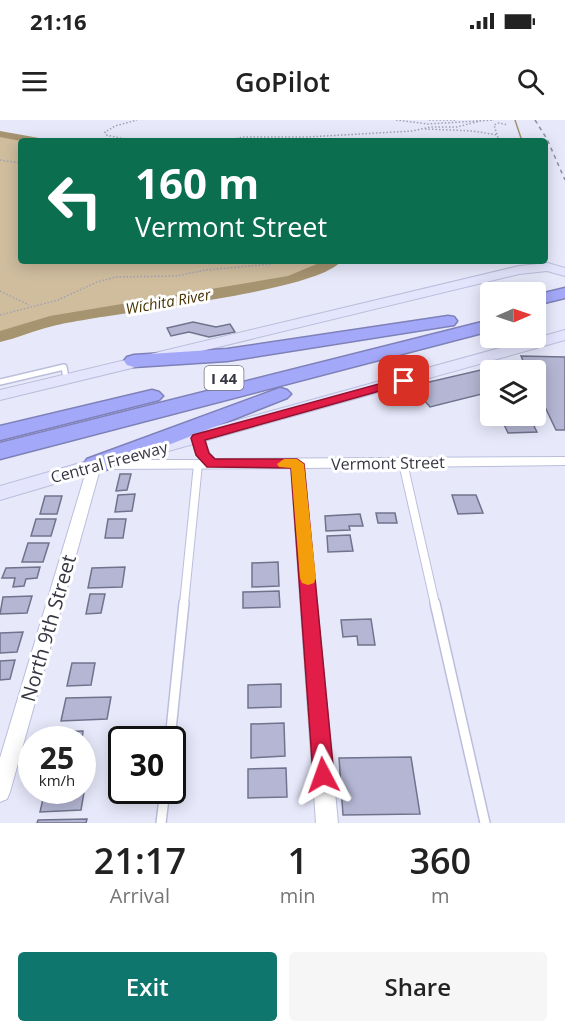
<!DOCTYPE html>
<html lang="en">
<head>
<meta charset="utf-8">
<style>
	body { margin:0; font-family:"Open Sans",sans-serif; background:#f6f6f6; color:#222; height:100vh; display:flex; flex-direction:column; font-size:22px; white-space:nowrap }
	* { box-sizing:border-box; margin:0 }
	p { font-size:20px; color:#767676 }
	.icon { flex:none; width:33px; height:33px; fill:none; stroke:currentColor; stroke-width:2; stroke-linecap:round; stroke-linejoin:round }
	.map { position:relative; height:703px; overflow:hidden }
	.panel { display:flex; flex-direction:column; background:#fff; flex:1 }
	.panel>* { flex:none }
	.guide { position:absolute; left:18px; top:18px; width:530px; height:126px; border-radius:6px; box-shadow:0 3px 15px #0003; background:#0b6e4f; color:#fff; overflow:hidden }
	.needle { width:39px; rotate:88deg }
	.controls { position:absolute; left:480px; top:162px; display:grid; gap:12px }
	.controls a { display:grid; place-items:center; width:66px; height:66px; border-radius:6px; background:#fff; box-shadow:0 3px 15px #0003; font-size:30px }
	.speed { position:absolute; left:18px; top:606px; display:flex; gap:12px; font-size:30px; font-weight:700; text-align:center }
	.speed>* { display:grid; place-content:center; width:78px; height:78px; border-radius:50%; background:#fff; box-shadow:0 3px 15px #0003; line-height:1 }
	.speed small { font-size:15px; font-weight:400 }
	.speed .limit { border:3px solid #111; border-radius:9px; background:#fff; color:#111 }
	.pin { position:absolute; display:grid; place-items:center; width:51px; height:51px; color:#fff; margin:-26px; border-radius:12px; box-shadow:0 3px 9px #0006 }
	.me { position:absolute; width:66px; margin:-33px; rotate:356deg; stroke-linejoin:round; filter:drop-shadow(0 0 4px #0008) }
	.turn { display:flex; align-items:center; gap:21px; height:126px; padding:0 18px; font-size:27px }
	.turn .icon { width:78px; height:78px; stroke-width:2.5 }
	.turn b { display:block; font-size:42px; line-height:51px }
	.eta { display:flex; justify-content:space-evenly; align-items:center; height:102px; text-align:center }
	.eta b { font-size:36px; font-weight:600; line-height:42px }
	.cta { display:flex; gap:12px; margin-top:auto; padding:12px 18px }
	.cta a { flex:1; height:69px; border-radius:6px; background:#0f766e; color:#fff; font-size:24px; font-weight:600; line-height:69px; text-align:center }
	.cta a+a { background:#f6f6f6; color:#222 }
	.status { display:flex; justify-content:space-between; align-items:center; height:42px; padding:0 30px; background:#fff; direction:ltr }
	.status svg { height:16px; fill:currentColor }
	header { display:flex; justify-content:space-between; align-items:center; height:78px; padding:0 18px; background:#fff; font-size:27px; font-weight:600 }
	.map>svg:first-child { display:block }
	.green { fill:#cfbd9e }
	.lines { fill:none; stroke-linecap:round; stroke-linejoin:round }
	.stream { stroke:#a69370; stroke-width:1.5 }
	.river { fill:#a69370; fill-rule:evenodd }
	.building { fill:#b4b6d3; stroke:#71738d; stroke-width:1.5 }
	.service-far2-casing { stroke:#bbbedb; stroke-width:8 }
	.service-far1-casing { stroke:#bbbedb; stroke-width:10 }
	.service-casing { stroke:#bbbedb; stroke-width:12 }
	.minor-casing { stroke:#bbbedb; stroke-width:2 }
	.secondary-casing { stroke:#bbbedb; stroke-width:2 }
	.motorway-casing { stroke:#7e80b8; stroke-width:3 }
	.path { stroke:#a0a2b1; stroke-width:1.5; stroke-dasharray:1.5 2; stroke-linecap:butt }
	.service-far2 { stroke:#fff; stroke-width:5 }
	.service-far1 { stroke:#fff; stroke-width:8 }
	.service { stroke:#fff; stroke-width:9 }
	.minor { fill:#fff; fill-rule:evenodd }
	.secondary { fill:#e4e5fd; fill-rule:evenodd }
	.motorway { fill:#a4a8f8; fill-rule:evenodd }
	.rail { stroke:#8e8f9e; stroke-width:1.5; stroke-dasharray:4 4; stroke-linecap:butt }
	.route { fill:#e11d48; stroke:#92132f; stroke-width:1.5 }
	.slow { fill:#f59e0b }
	.labels { text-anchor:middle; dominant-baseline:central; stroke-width:6; stroke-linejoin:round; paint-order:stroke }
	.far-water-label { font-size:15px; font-style:italic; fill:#483303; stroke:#fff }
	.shield { fill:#fff; stroke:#72737b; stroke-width:1.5 }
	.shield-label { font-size:15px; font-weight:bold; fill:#363742 }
	.street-label { font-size:16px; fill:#363742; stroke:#fff }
	.near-street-label { font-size:20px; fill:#363742; stroke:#fff }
</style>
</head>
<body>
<div class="status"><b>21:16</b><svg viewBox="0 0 49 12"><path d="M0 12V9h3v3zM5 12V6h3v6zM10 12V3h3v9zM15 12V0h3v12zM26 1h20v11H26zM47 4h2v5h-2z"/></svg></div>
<header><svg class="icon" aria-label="menu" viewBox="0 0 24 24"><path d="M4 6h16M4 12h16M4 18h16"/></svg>GoPilot<svg class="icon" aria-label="search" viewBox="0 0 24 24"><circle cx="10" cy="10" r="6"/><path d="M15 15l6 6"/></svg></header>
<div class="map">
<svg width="565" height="703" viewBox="0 0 565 703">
	<rect width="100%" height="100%" fill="#e7e9fb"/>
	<polygon class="green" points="0,14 39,21 21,21 21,141 334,141 326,147 291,160 50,201 0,217"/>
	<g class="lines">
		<polyline class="stream" points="515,0 522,21"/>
		<g class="river">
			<polygon points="0,11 39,18 44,21 21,21 0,17"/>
			<path d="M324,141H341C317,173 104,193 53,206C35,210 18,218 0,222V211L50,196L288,156Z"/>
		</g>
	</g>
	<g class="building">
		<polygon points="193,202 216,207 230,204 235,212 209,217 189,212 171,216 167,208"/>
		<polygon points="521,236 565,237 565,310 556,310 536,268 536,250 527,250"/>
		<polygon points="485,249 490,254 490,272 430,287 412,266"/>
		<polygon points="500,296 529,296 537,312 508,313"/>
		<polygon points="120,354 131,354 127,370 116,371"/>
		<polygon points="135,374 132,391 115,392 118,375"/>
		<polygon points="452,375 476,375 483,393 458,394"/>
		<polygon points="45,376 62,376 57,394 40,394"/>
		<polygon points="376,393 395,393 397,403 378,403"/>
		<polygon points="360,394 363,406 349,406 350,410 326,411 325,396"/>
		<polygon points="36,399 56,399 51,416 31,416"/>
		<polygon points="108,399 126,399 123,418 105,418"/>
		<polygon points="350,415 353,431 328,432 327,416"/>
		<polygon points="28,423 49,423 43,442 22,442"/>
		<polygon points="278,442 279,466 252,467 252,443"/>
		<polygon points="40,447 37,458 26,459 24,466 13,467 15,458 2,458 6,448"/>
		<polygon points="125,447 122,467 88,468 92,448"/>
		<polygon points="279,471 280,487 243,488 243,472"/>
		<polygon points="90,474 105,474 101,493 86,494"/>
		<polygon points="32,476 27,493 0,494 3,477"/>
		<polygon points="371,499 375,525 358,525 357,516 343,517 341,500"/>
		<polygon points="23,512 17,532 0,533 0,513"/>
		<polygon points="15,540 10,559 0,560 0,541"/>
		<polygon points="72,543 95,543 91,565 67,566"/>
		<polygon points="281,564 281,587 248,588 248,565"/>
		<polygon points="111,577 107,599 61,601 66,578"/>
		<polygon points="284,603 285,636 251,638 251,604"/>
		<polygon points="83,611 82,620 56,620 57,612"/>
		<polygon points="411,637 420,694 343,695 339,638"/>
		<polygon points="286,648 287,677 248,678 248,649"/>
		<polygon points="82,655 87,655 81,690 40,692 45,670 82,670"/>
		<polygon points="87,699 86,703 37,703 38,700"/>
	</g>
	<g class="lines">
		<g class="service-far2-casing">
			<polyline id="service-far2" points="0,262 64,247 66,258"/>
		</g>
		<g class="service-far1-casing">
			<g id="service-far1">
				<polyline points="403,343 435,484"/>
				<polyline points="184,484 198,344"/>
			</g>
		</g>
		<g class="service-casing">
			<g id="service">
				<polyline points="435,483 485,703"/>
				<polyline points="170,620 184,483"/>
				<polyline points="161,703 165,670"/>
			</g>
		</g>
		<g class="minor-casing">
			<polygon id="minor" points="197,314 202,315 209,333 215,339 565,337 565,345 304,348 338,703 316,703 291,348 100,349 10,672 7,679 0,682 0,638 88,345 95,340 200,340 191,318"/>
		</g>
		<g class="secondary-casing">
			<g id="secondary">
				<polygon points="548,143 565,148 565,156 547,151 519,154 0,280 0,270 519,146"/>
				<polygon points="565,210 565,220 140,339 133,337 131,333 133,329"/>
				<polygon points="108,335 115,336 118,341 115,346 0,380 0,366"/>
			</g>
		</g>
		<g class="motorway-casing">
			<g id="motorway">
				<polygon points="565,168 565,178 536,185 536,175"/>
				<polygon points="448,196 454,197 457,201 454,205 227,241 134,247 127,245 124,241 127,237 134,235 227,229"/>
				<polygon points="490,200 490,211 0,339 0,323"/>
				<polygon points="280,268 287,270 291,274 287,278 103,351 95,353 87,351 83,345 87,339"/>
				<polygon points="152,270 159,272 163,276 159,280 0,320 0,306"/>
			</g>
		</g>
		<g class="path">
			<polyline points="396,0 428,4 494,0"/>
			<polyline points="429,0 456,0"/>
			<polyline points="425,9 473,11 497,15"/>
			<polyline points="135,21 106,15 105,12 115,6 137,0"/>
			<polyline points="226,21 243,17 308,17 412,11 430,7 457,7 480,1"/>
			<polyline points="499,21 494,5 499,3 508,5"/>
			<polyline points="0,40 21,43"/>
			<polyline points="0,171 29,185"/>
			<polyline points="0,195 58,180 97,162 116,157 176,156 206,150 271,144 276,141"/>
		</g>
		<use href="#service-far2" class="service-far2"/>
		<use href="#service-far1" class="service-far1"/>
		<use href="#service" class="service"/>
		<use href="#minor" class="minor"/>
		<use href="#secondary" class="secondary"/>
		<use href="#motorway" class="motorway"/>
		<polyline class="rail" points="535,0 547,19 565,60"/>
	</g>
	<polygon class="route" points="404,257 409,261 408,263 205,320 209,333 215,339 297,339 304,344 334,655 331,663 323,665 316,663 313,655 291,348 207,347 196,335 191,318 193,315"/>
	<polygon class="slow" points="284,339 297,339 304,344 316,458 314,463 308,465 302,463 300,458 291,348 279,347 277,344"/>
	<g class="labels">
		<g class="far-water-label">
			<text transform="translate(168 181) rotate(-10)">Wichita River</text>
		</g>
		<rect class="shield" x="204.5" y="246" width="39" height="24" rx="4.5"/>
		<g class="shield-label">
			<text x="224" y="258">I 44</text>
		</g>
		<g class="street-label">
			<text transform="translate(109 342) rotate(-15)">Central Freeway</text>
			<text transform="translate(388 343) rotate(-1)">Vermont Street</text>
		</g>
		<g class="near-street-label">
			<text transform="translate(48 508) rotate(-74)">North 9th Street</text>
		</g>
	</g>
</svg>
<div class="controls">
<a><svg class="needle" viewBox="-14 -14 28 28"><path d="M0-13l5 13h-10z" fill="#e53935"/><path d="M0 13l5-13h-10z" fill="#767676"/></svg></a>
<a><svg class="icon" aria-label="layers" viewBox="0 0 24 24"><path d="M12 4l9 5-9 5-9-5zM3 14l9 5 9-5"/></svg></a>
</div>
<div class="speed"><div>25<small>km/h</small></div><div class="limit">30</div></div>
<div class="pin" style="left:404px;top:261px;background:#d93025"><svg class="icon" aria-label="arrive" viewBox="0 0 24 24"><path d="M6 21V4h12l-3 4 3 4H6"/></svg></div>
<svg class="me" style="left:323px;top:655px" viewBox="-20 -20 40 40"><path d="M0-17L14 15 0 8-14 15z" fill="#e11d48" stroke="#fff" stroke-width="4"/></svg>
<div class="guide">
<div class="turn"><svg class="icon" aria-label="left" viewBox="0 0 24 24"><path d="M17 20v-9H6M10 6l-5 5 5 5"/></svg><div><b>160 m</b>Vermont Street</div></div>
</div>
</div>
<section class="panel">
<div class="eta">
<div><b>21:17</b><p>Arrival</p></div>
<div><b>1</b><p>min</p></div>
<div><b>360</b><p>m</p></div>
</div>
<div class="cta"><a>Exit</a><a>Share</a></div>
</section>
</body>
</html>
